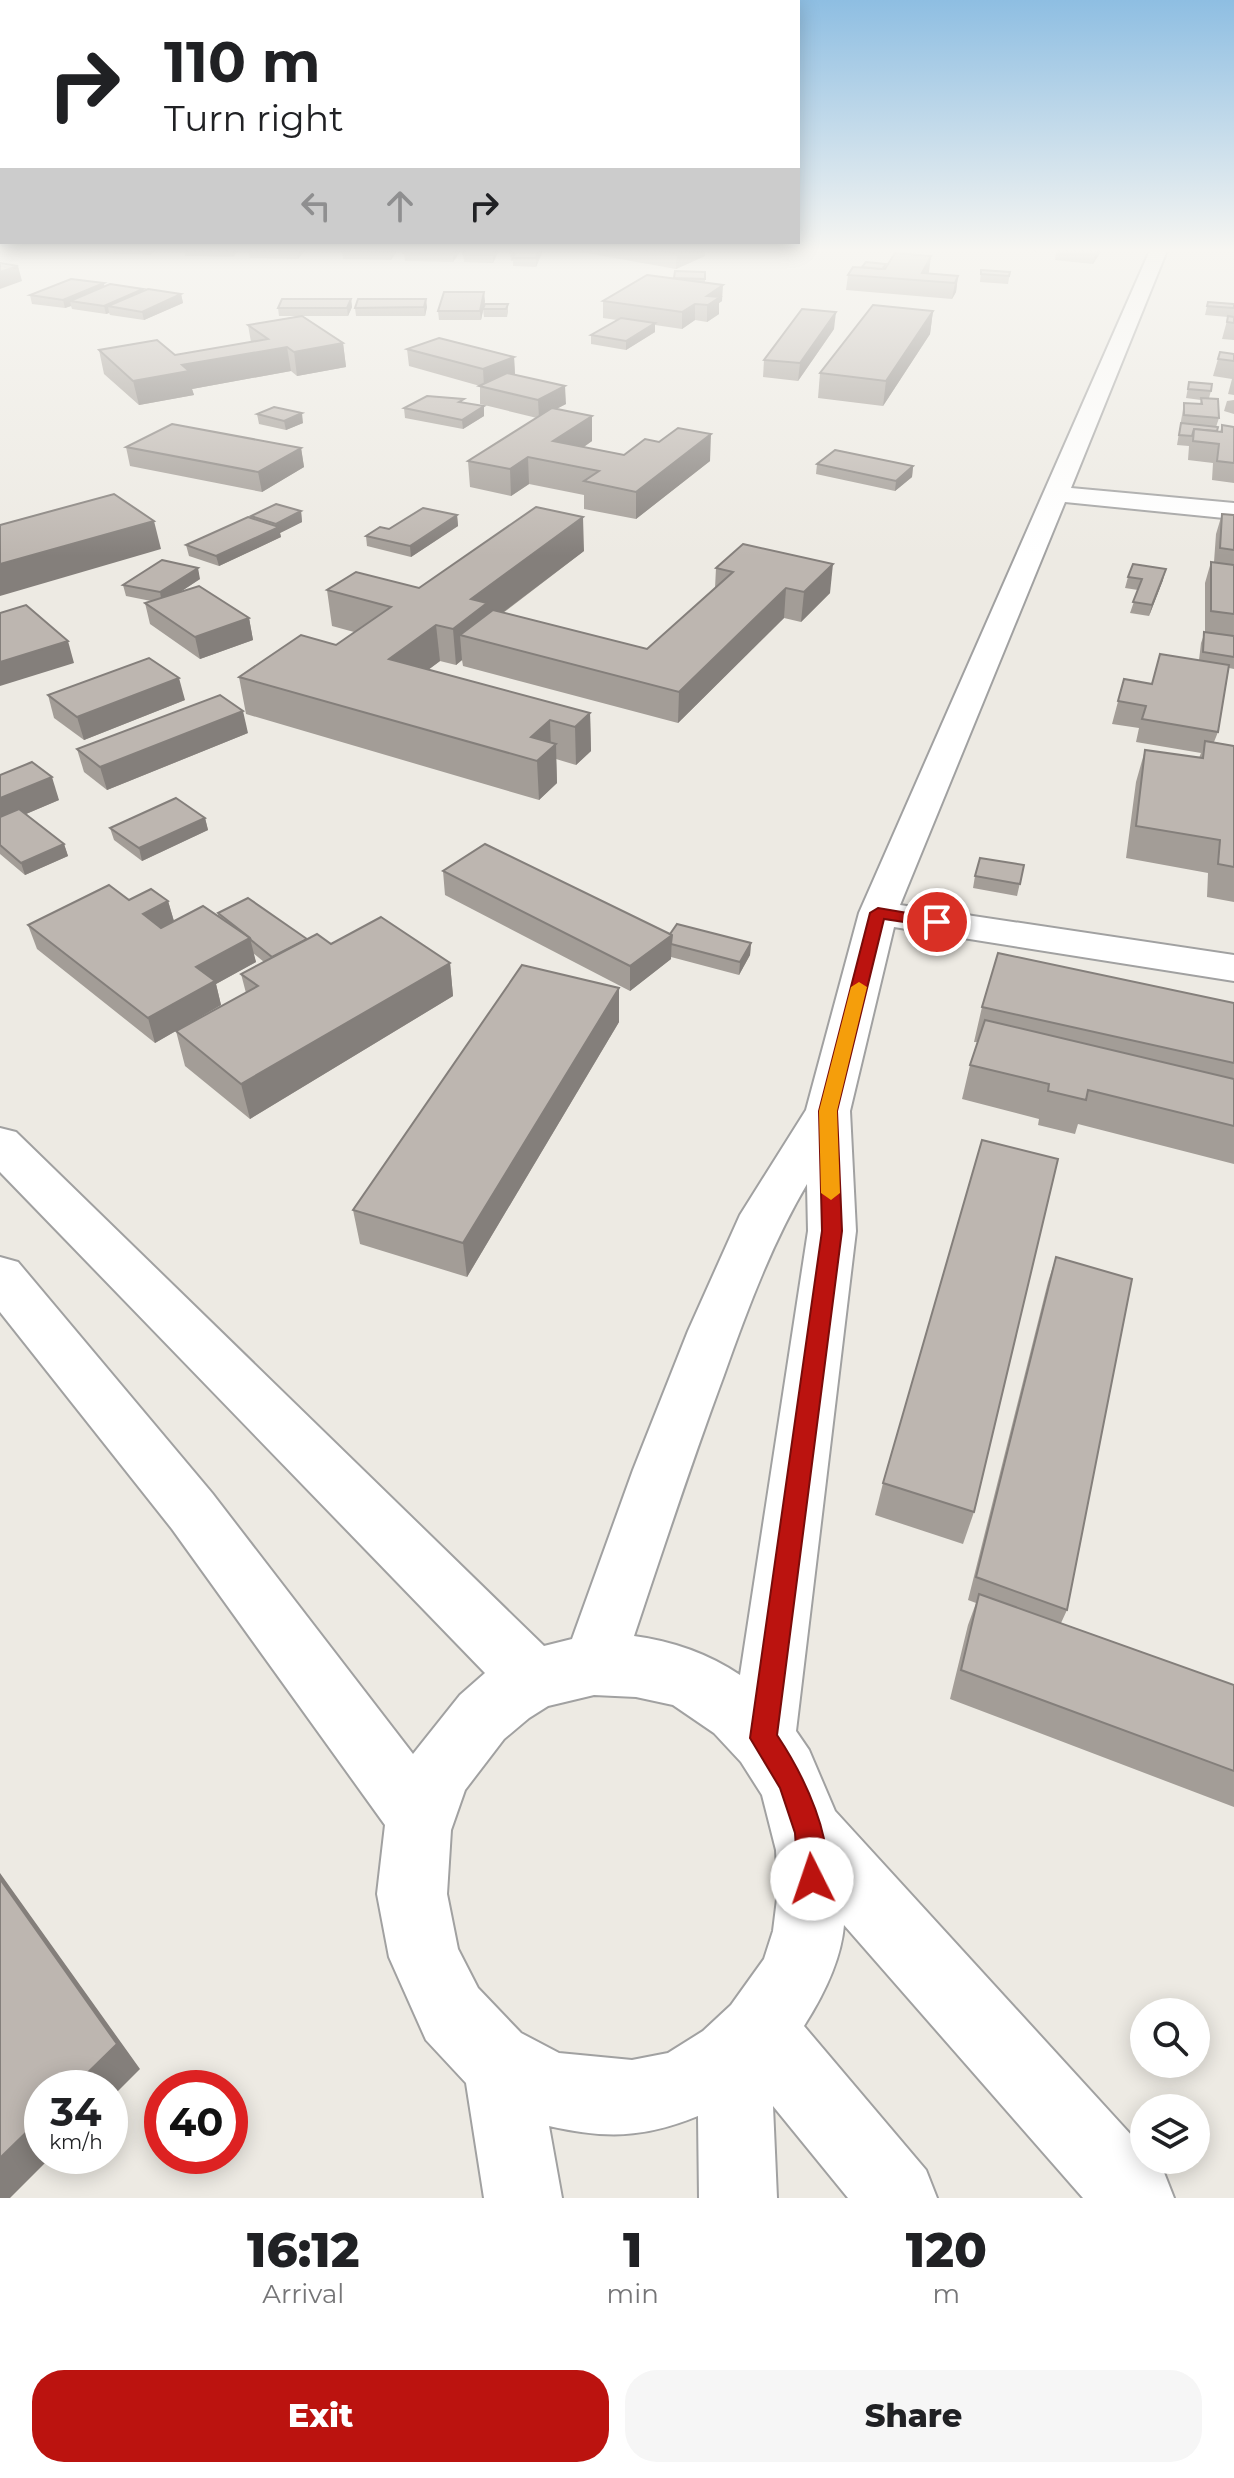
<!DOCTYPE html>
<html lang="en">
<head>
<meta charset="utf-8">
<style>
	body { margin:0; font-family:Montserrat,sans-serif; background:#f6f6f6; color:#202124; height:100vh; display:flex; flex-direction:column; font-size:30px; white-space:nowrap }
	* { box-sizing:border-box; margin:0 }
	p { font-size:26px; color:#757577 }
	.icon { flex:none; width:44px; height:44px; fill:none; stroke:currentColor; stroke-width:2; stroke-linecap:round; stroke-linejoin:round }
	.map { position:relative; height:2198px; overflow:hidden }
	.details { display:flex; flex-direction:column; background:#fff; flex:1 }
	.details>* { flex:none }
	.top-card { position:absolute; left:0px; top:0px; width:800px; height:244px; box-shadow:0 4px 20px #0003; background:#fff; color:#202124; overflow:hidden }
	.buttons { position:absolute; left:1130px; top:1998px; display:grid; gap:16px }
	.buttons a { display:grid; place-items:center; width:80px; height:80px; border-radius:50%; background:#fff; box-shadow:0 4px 20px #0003; font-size:40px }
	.speed { position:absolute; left:24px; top:2070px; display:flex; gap:16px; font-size:40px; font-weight:700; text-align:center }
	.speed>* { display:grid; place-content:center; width:104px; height:104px; border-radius:50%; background:#fff; box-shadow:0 4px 20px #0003; line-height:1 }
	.speed small { font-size:20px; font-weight:400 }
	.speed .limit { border:12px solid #d22; background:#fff; color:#111 }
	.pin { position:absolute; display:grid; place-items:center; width:68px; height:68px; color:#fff; margin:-34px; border:4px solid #fff; border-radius:50%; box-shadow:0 2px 8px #0007 }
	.me { position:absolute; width:88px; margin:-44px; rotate:356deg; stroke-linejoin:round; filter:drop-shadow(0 0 6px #0008) }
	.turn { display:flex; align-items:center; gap:28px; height:168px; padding:0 32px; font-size:36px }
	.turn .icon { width:104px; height:104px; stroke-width:2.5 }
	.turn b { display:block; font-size:56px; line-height:68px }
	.lanes { display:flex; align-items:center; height:76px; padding:0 32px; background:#0003; justify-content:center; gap:40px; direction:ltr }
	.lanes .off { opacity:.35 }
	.eta { display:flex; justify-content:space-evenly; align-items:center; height:136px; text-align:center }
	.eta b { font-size:48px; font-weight:800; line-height:56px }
	.primary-button { display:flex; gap:16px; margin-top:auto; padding:16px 32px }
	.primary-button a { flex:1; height:92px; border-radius:32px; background:#bb130f; color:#fff; font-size:32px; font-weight:800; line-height:92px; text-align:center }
	.primary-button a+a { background:#f6f6f6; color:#202124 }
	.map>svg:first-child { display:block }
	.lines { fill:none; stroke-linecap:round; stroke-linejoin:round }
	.minor-casing { stroke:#a1a1a1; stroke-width:4 }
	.minor { fill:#fff; fill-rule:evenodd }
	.wall { fill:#a39d97 }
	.shaded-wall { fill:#847f7b }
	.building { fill:#bdb6b0; stroke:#847f7b; stroke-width:2 }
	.route { fill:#bb130f; stroke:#7a0c0a; stroke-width:2 }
	.slow { fill:#f59e0b }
</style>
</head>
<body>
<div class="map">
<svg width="1234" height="2198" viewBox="0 0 1234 2198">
	<rect width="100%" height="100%" fill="#edeae3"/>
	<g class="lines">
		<g class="minor-casing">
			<path id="minor" d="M1151,248H1168L1071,488L1234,503V519L1065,502L900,905L1234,955V981L894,927L850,1111L856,1231L796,1731L809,1750L835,1811L1144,2149V2160H1154L1163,2170L1174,2198H1083L844,1925C841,1961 823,1996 804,2026L926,2170L937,2198H848L773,2106L777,2198H699L698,2116C644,2138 606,2139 549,2126L562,2198H484L466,2083L426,2040L389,1957L377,1894L385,1825L172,1529L0,1312V1257L18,1262L212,1493L413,1754L460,1695L485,1673L0,1172V1128L16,1132L544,1646L572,1639L633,1470L688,1331L740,1215L806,1110L859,913ZM807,1184L808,1231L740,1675C709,1654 672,1641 634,1636C663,1549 692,1461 724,1375C747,1310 772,1243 807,1184ZM594,1695L636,1697L673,1705L714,1733L741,1762L762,1795L776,1850L778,1891L773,1931L764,1959L731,2005L703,2031L668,2053L632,2060L559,2053L521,2033L478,1988L458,1949L447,1894L451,1830L465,1790L504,1739L529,1718L548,1706Z"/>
		</g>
		<use href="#minor" class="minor"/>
	</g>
	<g class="wall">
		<polygon points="80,248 158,248 150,255 81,252"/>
		<polygon points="184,248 241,248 233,257 185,256"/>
		<polygon points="250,248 307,248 298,259 250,258 248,250"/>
		<polygon points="344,248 399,248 391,260 343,259 342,251"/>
		<polygon points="542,248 542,253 536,267 513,266 513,261 511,261 510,253"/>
		<polygon points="575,248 705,248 705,256 676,269 575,251"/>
		<polygon points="769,248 806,248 800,252"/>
		<polygon points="1003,248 1038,248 1036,252"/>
		<polygon points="1057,248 1103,248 1093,264 1055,260"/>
		<polygon points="461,250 453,262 405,261 404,253"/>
		<polygon points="499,250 493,263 464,262 463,254"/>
		<polygon points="886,264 885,269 929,272 928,273 958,276 956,292 952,299 846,290 848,275 862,267"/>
		<polygon points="981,270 1010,272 1008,284 980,282"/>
		<polygon points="705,272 705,283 722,301 719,303 719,314 707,322 695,320 682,329 655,325 655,332 626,350 591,344 591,335 617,320 603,318 603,301 674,279"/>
		<polygon points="104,287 143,289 144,291 181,294 183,303 144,320 110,315 109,313 106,314 72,309 71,306 65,308 32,304 30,295"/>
		<polygon points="351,299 352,307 348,316 303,316 343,343 346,367 297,376 291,371 192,389 194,395 139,405 104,374 99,350 175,355 251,342 248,325 298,316 279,316 278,308"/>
		<polygon points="485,301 481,320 439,320 438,311"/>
		<polygon points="1208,302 1234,304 1234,303 1234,340 1222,339 1228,317 1205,315"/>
		<polygon points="508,304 508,312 507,317 484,317 483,309"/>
		<polygon points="427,307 425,316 356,316 355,308"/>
		<polygon points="933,311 930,334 883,406 818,398 820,373"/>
		<polygon points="834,329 798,381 763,377 764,360"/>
		<polygon points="407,349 514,357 515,375 566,404 556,409 592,441 584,447 624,455 710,461 636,519 584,509 584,495 529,484 511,496 470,487 468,461 537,418 480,404 480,386 409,366"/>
		<polygon points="1220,352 1234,354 1234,395 1228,394 1232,379 1213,376"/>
		<polygon points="1189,382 1211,391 1209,398 1219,418 1216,427 1217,431 1220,432 1222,425 1234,427 1234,483 1212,480 1213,463 1188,460 1189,446 1177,445 1184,403 1200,404 1201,400 1186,398"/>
		<polygon points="1234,400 1234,414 1224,411 1227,401"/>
		<polygon points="484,406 484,416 463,429 405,418 404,408"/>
		<polygon points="257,414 303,423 286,430 259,424"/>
		<polygon points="126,447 301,448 304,467 262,492 130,466"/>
		<polygon points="817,464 913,466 912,477 895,491 816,474"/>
		<polygon points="301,511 302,522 280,533 281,537 219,566 189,556 186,545 251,518 251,516"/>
		<polygon points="1222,514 1234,515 1234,669 1229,668 1218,732 1214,742 1234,746 1234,902 1207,897 1208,873 1126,858 1136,782 1145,750 1199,758 1201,753 1136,742 1139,728 1112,724 1124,679 1151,684 1199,660 1201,643 1205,632 1205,583 1211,562 1214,562 1216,534"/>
		<polygon points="457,515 458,526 411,557 367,546 366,536 389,529"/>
		<polygon points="584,551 503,613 647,649 715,588 716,568 830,593 801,622 784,618 678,723 463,666 462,660 456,665 440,661 428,670 590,713 591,751 576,765 556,759 557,783 539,800 246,714 239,677 336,645 354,632 332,626 327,590 419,588"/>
		<polygon points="1128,577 1163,580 1149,616 1130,613 1138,590 1125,588"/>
		<polygon points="200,579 180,592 249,618 253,640 200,659 150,624 145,603 151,601 126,596 123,585"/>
		<polygon points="48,695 185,700 84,740 54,718"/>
		<polygon points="248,733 107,790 84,772 77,749"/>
		<polygon points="0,775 59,800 26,814 64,844 68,856 25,875 0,854"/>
		<polygon points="205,818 208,830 142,861 114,840 110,828"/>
		<polygon points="1024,865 1017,896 973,888 975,876"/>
		<polygon points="443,871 670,934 751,943 750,955 739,975 671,957 671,959 630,991 445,895"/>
		<polygon points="129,900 168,901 174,921 218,916 218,913 307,939 450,963 453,996 250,1119 185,1066 176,1031 246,993 241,974 264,962 253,953 256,962 216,984 221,1005 155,1043 37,949 28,925"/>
		<polygon points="619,988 619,1022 467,1277 360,1244 353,1210"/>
		<polygon points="1234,1003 1234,1164 1078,1124 1075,1134 1038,1125 1039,1119 962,1099 970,1065 978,1042 974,1042 982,1007"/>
		<polygon points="1056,1257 1067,1610 1061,1623 1234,1685 1234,1807 950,1699 968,1625 976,1603 968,1600 1048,1282"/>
		<polygon points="883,1483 974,1512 963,1544 875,1515"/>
	</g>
	<g class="shaded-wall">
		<polygon points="149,248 158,248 150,255"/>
		<polygon points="232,248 241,248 233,257"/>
		<polygon points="299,248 307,248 298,259 297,251"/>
		<polygon points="393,248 399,248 391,260 390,252"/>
		<polygon points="456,248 461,248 461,250 453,262 453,254"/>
		<polygon points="496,248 499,248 499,250 493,263 493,255"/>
		<polygon points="540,248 542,248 542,253 536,267 536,258"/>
		<polygon points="689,248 705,248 705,256 676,269 677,254"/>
		<polygon points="1103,248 1093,264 1096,249"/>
		<polygon points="931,256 929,272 924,281 922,273"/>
		<polygon points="18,266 22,281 0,289 0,272"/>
		<polygon points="958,276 956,292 952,299 955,283"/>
		<polygon points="104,283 105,292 70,301 71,306 65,308 63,300"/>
		<polygon points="723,285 722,301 719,303 719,314 707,322 707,296"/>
		<polygon points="143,289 145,297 108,306 109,313 106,314 104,306"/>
		<polygon points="484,292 485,301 481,320 480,311"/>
		<polygon points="181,294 183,303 144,320 142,312"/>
		<polygon points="351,299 352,307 348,316 347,308"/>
		<polygon points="426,299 427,307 425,316 424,307"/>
		<polygon points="695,304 695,320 682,329 682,312"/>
		<polygon points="933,311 930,334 883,406 886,381"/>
		<polygon points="836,312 834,329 798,381 800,363"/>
		<polygon points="655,323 655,332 626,350 626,341"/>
		<polygon points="343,343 346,367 297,376 294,352"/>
		<polygon points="287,347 291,371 192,389 194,395 139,405 133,381 182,365"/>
		<polygon points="514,357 515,375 484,387 483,369"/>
		<polygon points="565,386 566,404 539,418 538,400"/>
		<polygon points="484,406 484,416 463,429 462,420"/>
		<polygon points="302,413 303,423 286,430 284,421"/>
		<polygon points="592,416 592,441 560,463 553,441"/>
		<polygon points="711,434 710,461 636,519 636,492"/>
		<polygon points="301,448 304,467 262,492 258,472"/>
		<polygon points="528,457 529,484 511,496 510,469"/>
		<polygon points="913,466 912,477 895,491 896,481"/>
		<polygon points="301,511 302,522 280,533 281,537 219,566 216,556 276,528 276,524"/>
		<polygon points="457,515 458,526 411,557 410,546"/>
		<polygon points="583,517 584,551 489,623 460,635 462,660 456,665 453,629 471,599"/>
		<polygon points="154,521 161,549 0,596 0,564"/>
		<polygon points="833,564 830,593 801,622 804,592"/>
		<polygon points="198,568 200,579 162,604 160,592"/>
		<polygon points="1166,569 1163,580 1149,616 1152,605"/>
		<polygon points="786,588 784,618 678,723 679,692"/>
		<polygon points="249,618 253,640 200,659 195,637"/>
		<polygon points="436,625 440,661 393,696 389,659"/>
		<polygon points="68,641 74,663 0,686 0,662"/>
		<polygon points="179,678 185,700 84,740 77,717"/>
		<polygon points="243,711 248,733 107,790 100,767"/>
		<polygon points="590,713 591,751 576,765 575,727"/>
		<polygon points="550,720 551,749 556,744 557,783 539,800 537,761 531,737"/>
		<polygon points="52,777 59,800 0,825 0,798"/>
		<polygon points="205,818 208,830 142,861 139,848"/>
		<polygon points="64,844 68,856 25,875 21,863"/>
		<polygon points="168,901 175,925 149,938 143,914"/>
		<polygon points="672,935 671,959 630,991 630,966"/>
		<polygon points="250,938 256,962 216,984 221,1005 155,1043 148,1018 196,967"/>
		<polygon points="751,943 750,955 739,975 740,962"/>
		<polygon points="450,963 453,996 250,1119 241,1084"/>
		<polygon points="619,988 619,1022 467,1277 463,1243"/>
		<polygon points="0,1873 140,2069 110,2099 110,2088 72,2088 0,1879"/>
		<polygon points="42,2117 42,2156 52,2156 10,2198 0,2198 0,2158"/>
	</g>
	<g class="building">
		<polygon points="250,248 299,248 297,251 248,250"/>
		<polygon points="344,248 393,248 390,252 342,251"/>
		<polygon points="407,248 456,248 453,254 404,253"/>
		<polygon points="466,248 496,248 493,255 463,254"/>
		<polygon points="512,248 540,248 536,258 513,258 515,253 510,253"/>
		<polygon points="647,248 689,248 677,254"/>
		<polygon points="895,253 931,256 922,273 958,276 955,283 848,275 853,267 885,269"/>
		<polygon points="866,262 886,264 882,269 862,267"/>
		<polygon points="0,263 18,266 0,272"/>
		<polygon points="981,270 1010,272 1009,276 981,274"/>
		<polygon points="675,271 705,272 705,279 674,278"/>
		<polygon points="647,275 723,285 707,296 720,297 708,305 695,304 682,312 603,301"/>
		<polygon points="71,279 104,283 63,300 30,295"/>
		<polygon points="110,284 143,289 104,306 70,301"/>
		<polygon points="148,289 181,294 142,312 108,306"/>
		<polygon points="444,292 484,292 480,311 438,311"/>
		<polygon points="282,299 351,299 347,308 278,308"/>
		<polygon points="358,299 426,299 424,307 355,308"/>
		<polygon points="1208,302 1234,304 1234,308 1207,306"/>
		<polygon points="485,304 508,304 506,309 483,309"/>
		<polygon points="873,305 933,311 886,381 820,373"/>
		<polygon points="802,309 836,312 800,363 764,360"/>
		<polygon points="302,316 343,343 294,352 287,347 182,365 189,371 133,381 99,350 157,340 175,355 268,339 248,325"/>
		<polygon points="1228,316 1234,317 1234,323 1227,322"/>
		<polygon points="621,318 655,323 626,341 591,335"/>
		<polygon points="439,338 514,357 483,369 407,349"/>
		<polygon points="1220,352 1234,354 1234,361 1218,359"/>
		<polygon points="507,373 565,386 538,400 479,386"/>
		<polygon points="1189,382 1212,384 1211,391 1188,389"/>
		<polygon points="427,396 464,399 459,402 484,406 462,420 404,408"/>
		<polygon points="1201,398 1218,399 1219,418 1184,415 1184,403 1202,404"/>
		<polygon points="274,407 302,413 284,421 257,414"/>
		<polygon points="552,408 592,416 553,441 624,455 645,439 659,442 678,428 711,434 636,492 584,481 599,471 528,457 510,469 468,461"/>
		<polygon points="1181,423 1218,427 1217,431 1194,429 1192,436 1179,435"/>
		<polygon points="172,424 301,448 258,472 126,447"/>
		<polygon points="1222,425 1234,427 1234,463 1217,461 1219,444 1193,441 1194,429 1222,432"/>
		<polygon points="835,450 913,466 896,481 817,464"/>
		<polygon points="114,494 154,521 0,564 0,525"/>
		<polygon points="276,504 301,511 276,524 251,516"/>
		<polygon points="536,507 583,517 471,599 487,603 453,629 436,625 389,659 590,713 575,727 550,720 531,737 556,744 537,761 239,677 301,635 336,645 391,607 327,590 356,572 419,588"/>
		<polygon points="423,508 457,515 410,546 366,536 380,527 389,529"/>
		<polygon points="1222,514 1234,515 1234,550 1220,548"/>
		<polygon points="248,517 279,527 216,556 186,545"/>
		<polygon points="743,544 833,564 804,592 786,588 679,692 460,635 493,610 647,649 733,572 716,568"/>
		<polygon points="162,560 198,568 160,592 123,585"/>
		<polygon points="1211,562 1234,565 1234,614 1211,611"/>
		<polygon points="1133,564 1166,569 1152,605 1133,602 1142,579 1128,577"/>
		<polygon points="199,586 249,618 195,637 145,603"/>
		<polygon points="26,605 68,641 0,662 0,613"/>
		<polygon points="1204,632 1234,636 1234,657 1203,652"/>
		<polygon points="1160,654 1229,665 1218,732 1142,719 1146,706 1118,701 1124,679 1152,684"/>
		<polygon points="149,658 179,678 77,717 48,695"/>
		<polygon points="220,695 243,711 100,767 77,749"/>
		<polygon points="1205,741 1234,746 1234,867 1218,864 1220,840 1136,826 1145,750 1203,758"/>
		<polygon points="32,762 52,777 0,798 0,775"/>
		<polygon points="176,798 205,818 139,848 110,828"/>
		<polygon points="19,809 64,844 21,863 0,845 0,817"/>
		<polygon points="485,844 672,935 630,966 443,871"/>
		<polygon points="980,858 1024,865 1020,884 975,876"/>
		<polygon points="109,885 129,900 151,889 168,901 143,914 161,928 203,906 250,938 196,967 215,981 148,1018 28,925"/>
		<polygon points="248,898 307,939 272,957 251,940 250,938 218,913"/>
		<polygon points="381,917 450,963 241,1084 176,1031 258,986 241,974 317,934 331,944"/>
		<polygon points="677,924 751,943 740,962 671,944 672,935 670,934"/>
		<polygon points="998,953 1234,1003 1234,1063 982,1007"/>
		<polygon points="522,965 619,988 463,1243 353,1210"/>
		<polygon points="985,1020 1234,1079 1234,1126 1088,1090 1086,1100 1048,1091 1049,1084 970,1065"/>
		<polygon points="982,1140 1058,1159 974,1512 883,1483"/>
		<polygon points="1056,1257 1132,1279 1067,1610 976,1577"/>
		<polygon points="979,1594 1234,1685 1234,1771 961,1670"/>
		<polygon points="0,1879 117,2044 72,2088 42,2088 42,2117 0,2158"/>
	</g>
	<linearGradient id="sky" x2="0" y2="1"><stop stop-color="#8ebee2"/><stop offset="0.45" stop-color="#f7f6f2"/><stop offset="1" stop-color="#f7f6f2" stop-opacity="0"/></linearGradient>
	<rect width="1234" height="556" fill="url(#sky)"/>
	<path class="route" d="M878,908L937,918L945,922L937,927L884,919L837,1111L842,1231L777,1735C801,1771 840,1845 822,1889L812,1894L802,1889L798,1879L795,1833L780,1788L750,1738L822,1231L819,1111L870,913Z"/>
	<polygon class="slow" points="859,982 867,987 837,1111 840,1193 831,1200 821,1193 819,1111 851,987"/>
</svg>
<div class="buttons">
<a><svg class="icon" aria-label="search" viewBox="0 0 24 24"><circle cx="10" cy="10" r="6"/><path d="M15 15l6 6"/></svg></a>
<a><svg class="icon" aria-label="layers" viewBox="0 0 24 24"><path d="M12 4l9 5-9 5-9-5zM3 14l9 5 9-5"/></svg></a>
</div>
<div class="speed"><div>34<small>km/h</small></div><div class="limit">40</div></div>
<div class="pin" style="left:937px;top:922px;background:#d93025"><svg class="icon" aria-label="arrive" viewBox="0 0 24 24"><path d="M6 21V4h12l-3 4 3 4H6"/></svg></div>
<svg class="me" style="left:812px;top:1879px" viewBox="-20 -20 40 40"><circle r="19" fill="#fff"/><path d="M0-13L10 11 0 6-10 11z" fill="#bb130f"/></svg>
<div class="top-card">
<div class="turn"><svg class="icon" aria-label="right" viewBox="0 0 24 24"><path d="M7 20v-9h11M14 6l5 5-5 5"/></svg><div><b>110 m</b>Turn right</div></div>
<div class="lanes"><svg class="icon off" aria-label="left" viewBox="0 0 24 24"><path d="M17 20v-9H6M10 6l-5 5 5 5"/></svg><svg class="icon off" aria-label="ahead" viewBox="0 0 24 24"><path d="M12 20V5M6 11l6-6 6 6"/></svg><svg class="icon" aria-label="right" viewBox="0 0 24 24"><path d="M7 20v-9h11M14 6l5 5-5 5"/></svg></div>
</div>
</div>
<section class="details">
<div class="eta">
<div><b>16:12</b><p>Arrival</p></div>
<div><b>1</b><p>min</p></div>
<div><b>120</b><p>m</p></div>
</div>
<div class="primary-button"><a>Exit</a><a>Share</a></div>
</section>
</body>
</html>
